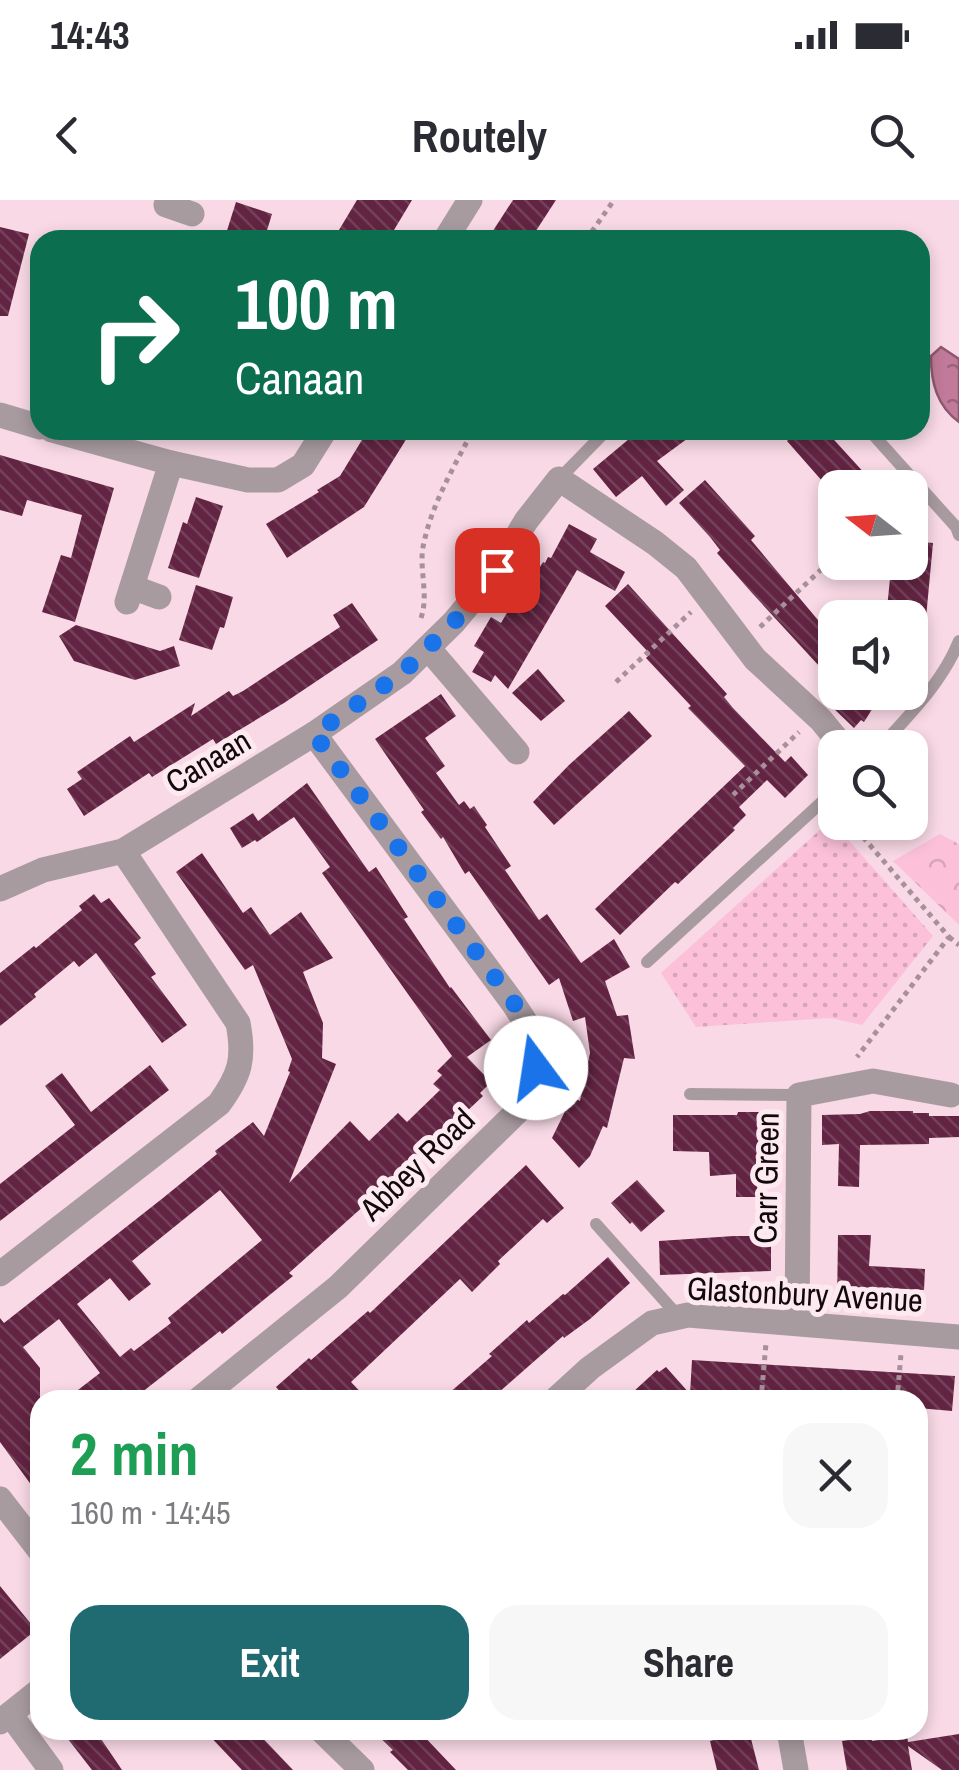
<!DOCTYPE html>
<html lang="en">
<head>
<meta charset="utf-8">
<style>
	body { margin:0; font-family:"Archivo Narrow",sans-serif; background:#f7f7f7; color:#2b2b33; height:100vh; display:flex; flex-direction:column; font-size:38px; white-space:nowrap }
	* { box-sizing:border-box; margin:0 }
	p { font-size:32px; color:#7c7c81 }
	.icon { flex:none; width:55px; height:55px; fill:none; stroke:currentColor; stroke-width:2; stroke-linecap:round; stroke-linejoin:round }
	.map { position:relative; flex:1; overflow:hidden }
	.drawer { position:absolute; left:30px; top:1190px; width:898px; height:350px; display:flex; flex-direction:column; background:#fff; border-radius:30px; box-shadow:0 5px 15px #0003 }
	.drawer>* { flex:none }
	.guide { position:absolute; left:30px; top:30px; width:900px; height:210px; border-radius:30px; box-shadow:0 5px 15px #0003; background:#0b6e4f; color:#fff; overflow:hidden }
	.needle { width:65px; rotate:287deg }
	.tools { position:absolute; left:818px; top:270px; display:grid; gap:20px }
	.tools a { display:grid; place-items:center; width:110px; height:110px; border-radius:20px; background:#fff; box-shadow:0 5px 15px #0003; font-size:50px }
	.pin { position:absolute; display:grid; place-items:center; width:85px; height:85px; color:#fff; margin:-42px; border-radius:20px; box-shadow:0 5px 15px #0006 }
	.me { position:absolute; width:110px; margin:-55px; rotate:346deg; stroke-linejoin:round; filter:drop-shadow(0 0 8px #0008) }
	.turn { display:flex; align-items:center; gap:35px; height:210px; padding:0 40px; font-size:45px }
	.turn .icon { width:130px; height:130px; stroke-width:2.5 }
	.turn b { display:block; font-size:70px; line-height:85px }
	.round { display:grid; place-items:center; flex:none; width:105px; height:105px; border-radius:30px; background:#f7f7f7 }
	.head { display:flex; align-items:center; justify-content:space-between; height:170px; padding:0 40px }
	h1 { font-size:60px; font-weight:800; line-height:75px; color:#1e9e55 }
	.action { display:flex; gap:20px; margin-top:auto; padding:20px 40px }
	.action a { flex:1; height:115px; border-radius:30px; background:#206b72; color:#fff; font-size:40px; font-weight:800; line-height:115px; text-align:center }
	.action a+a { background:#f7f7f7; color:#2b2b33 }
	.status { display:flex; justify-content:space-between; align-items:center; height:70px; padding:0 50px; background:#fff; direction:ltr }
	.status svg { height:28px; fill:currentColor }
	header { display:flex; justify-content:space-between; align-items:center; height:130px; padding:0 40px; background:#fff; font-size:45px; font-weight:800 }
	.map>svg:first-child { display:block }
	.grass { fill:url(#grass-dots) }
	.park { fill:url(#park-crowns) }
	.water { fill:url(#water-ripples); stroke:#8d586f; stroke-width:2.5 }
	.building { fill:url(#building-back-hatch); fill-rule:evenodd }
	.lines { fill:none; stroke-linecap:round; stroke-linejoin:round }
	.path { stroke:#a8909a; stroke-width:5; stroke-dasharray:5 5; stroke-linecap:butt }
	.service { stroke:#a89ba0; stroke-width:12 }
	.minor { stroke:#a89ba0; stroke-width:25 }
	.route { stroke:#1a73e8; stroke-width:18; stroke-dasharray:0 32.4 }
	.labels { text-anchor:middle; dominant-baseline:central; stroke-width:10; stroke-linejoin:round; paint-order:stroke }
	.street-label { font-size:32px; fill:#13090d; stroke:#fdeaf1 }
</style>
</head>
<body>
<div class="status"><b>14:43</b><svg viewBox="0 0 49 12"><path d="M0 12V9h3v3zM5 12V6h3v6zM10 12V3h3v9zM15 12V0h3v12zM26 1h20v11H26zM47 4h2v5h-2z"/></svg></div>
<header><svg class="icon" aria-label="back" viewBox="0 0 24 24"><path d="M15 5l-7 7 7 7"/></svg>Routely<svg class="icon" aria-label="search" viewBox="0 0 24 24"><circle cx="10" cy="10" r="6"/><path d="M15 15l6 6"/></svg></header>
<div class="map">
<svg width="959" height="1570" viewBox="0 0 959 1570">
	<defs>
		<pattern id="grass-dots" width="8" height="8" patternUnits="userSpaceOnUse" patternTransform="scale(2.5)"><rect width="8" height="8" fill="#fcc1d9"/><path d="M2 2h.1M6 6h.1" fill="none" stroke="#d7a4b9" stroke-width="1.8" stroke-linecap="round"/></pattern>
		<pattern id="park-crowns" width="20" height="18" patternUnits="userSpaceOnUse" patternTransform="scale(2.5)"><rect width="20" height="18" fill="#fcc1d9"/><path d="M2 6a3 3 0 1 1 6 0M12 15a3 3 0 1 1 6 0" fill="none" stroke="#d7a4b9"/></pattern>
		<pattern id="water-ripples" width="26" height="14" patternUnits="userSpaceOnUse" patternTransform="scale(2.5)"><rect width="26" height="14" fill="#c17a99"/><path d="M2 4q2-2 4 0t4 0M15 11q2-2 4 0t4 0" fill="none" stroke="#9c627b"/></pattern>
		<pattern id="building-back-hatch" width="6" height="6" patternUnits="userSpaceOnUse" patternTransform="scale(2.5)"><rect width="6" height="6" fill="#622442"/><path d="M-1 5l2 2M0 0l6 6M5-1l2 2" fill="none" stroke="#734159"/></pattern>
	</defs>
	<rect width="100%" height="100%" fill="#f8d9e5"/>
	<polygon class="grass" points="831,620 933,736 862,825 831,818 696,827 661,773"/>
	<polygon class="park" points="940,634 959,644 959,725 893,661"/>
	<path class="water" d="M941,147L959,159V222C937,206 931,183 931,156Z"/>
	<g class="building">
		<polygon points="357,0 412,0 388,40 333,40"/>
		<polygon points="513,0 556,0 530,40 487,40"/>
		<polygon points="236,2 272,14 264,40 224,40"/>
		<polygon points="0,27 29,34 8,116 0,116"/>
		<polygon points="368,230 412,230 364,307 287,358 266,324 319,292 317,290 340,276"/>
		<polygon points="622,230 699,230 657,261 684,290 666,306 642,276 616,297 593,269 629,239"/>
		<polygon points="798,230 825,230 878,288 833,288 830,290 787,241"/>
		<polygon points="0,255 114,288 75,422 42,412 61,355 71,358 82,315 27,300 22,316 0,310"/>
		<polygon points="705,280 755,336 751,340 828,432 822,436 835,455 820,467 752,393 717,353 720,350 710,337 679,303"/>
		<polygon points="196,297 223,306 199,378 168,368 183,322 187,324"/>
		<polygon points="569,324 597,339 590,352 625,372 615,391 577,370 508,489 495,475 491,482 472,472 484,452 474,446 491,417 501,423 520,391 524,393 543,362 545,363 548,357 551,358"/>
		<polygon points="910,341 933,343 926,418 886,418 891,369 896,369 897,362 910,362"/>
		<polygon points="628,384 727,494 724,497 733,508 785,562 791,556 808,575 785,598 767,580 739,607 746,615 733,628 735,630 678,684 675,682 620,735 595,709 745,566 688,508 691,506 646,458 650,454 605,406"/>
		<polygon points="196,385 233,397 224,428 220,427 212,450 179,440"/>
		<polygon points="352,403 378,440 284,503 216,544 213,539 152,577 149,573 84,616 67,589 82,579 77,572 130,536 134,542 195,503 191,516 229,491 233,496 243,491 340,427 333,415"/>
		<polygon points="76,425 160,451 174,446 180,466 135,480 74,461 59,436"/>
		<polygon points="538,469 565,501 541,521 512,493"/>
		<polygon points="841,492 883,492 864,522 861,520 854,528 829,504"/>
		<polygon points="441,494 456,516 425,538 445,566 436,573 459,605 464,601 470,609 474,606 487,625 485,627 511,666 505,670 539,720 547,714 581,763 614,739 630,767 605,781 617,816 628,815 635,859 624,858 607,928 603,926 590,956 579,968 552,938 572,897 580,901 590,853 585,817 573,821 559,778 549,785 469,671 465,674 443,637 441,639 421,612 424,610 375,539"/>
		<polygon points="629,511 652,536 554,625 533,602 569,565"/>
		<path d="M307,583L369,672L376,667L408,717L404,719L450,788L451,787L491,840L467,857L491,882L480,893L483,896L425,951L289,1073L293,1076L222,1134L220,1131L132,1200H65L100,1173L59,1119L23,1147L40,1168V1297L0,1242V1118L4,1123L163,998L217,954L215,951L253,922L264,936L290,872L288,871L292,859L253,765L245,770L176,672L202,653L243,713L251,707L270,735L301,712L333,758L303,772L323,823L322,858L336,864L289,983L350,921L369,941L398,913L407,922L440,890L433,884L442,875L437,871L452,856L322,673L330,667L294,617L257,642L255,640L242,648L230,628L253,613L258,621ZM220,990L262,1040L168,1118L171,1123L134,1151L131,1148L120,1157L77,1104L110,1078L129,1101L151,1084L132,1061Z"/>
		<polygon points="94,694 101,703 109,698 141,738 134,744 156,774 151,777 187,825 162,843 96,753 79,767 74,761 34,794 36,797 0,826 0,773 34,746 36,748 82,710 79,706"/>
		<polygon points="150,865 169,890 0,1021 0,984 75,925 45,886 62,873 91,912"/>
		<polygon points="870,911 913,911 913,913 929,913 929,916 959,916 959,937 929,938 929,944 860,945 859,987 838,986 839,944 822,945 822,915 860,914"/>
		<polygon points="738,912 767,912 767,915 773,916 773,949 758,949 757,997 736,997 736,974 710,976 709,952 673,951 673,915 737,915"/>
		<polygon points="526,965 564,1008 547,1023 543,1019 498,1061 500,1064 472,1092 460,1079 351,1182 368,1200 287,1200 276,1187 309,1158 311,1160 368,1111 370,1113"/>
		<polygon points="637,980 665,1011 641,1032 632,1022 630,1024 611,1003"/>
		<polygon points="838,1035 871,1035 869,1066 925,1069 924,1090 870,1087 869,1107 837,1105"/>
		<polygon points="734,1036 771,1036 771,1071 660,1075 659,1041"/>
		<polygon points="608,1057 630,1083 590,1119 564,1138 563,1136 490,1200 441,1200 492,1156 489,1154 527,1120 529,1123 563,1094 565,1095"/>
		<polygon points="692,1160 955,1176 952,1211 918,1208 918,1200 758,1200 633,1192 657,1170 659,1172 666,1167 690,1194"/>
		<polygon points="0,1386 36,1430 0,1459"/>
		<polygon points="61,1530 95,1530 122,1570 92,1570"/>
		<polygon points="204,1530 255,1530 293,1570 242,1570"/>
		<polygon points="372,1530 418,1530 456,1570 408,1570 390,1552 393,1550"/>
		<polygon points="749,1531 759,1570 717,1570 710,1541"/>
		<polygon points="959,1534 959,1570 942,1570 908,1546 912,1570 847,1570 842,1541 871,1537 872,1541 907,1536 908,1542"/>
	</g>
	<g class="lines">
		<g class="path">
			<polyline points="586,40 614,0"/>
			<path d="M421,418C429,395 419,370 423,347C431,305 454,267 473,230"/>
			<polyline points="760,427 826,365"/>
			<polyline points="616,482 691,412"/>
			<polyline points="733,595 799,532"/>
			<polyline points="850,622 949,737 857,857"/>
			<polyline points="949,737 959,745"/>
			<polyline points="761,1200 766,1143"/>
			<polyline points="897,1200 901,1154"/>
		</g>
		<g class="service">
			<polyline points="869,230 956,327 959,335"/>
			<polyline points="559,279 607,230"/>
			<path d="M879,548C909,515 942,483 959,441"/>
			<polyline points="647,762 835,590"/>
			<polyline points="690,894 799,895"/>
			<polyline points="596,1024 679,1117"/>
		</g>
		<g class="minor">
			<polyline points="168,0 166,5 192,14"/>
			<polyline points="445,40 470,0"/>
			<polyline points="0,215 40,227"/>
			<polyline points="52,230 171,263 248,280 278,280 303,265 325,230"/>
			<polyline points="132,387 159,397"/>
			<polyline points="127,402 171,263"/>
			<polyline points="428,448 517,552"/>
			<polyline points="0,689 43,670 123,651 314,534 402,473 454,422 497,370 526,321 559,279 655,343 686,368 755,459 821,520 844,548"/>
			<path d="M0,1074L219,904C240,875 245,859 238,823L123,651"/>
			<polyline points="797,1122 799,895 873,881 951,895"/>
			<polyline points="198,1200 338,1087 522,907 536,868 532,832 513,803 314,534"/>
			<polyline points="555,1200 590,1168 652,1123 688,1115 959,1137"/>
			<polyline points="0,1299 40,1351"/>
			<polyline points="10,1514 51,1570"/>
			<polyline points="0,1522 40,1490"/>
			<polyline points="321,1530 362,1570"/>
			<polyline points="789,1530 796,1570"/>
		</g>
	</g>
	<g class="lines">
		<polyline class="route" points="497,370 454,422 402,473 314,534 514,803 532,832 536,868"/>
	</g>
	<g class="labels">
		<g class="street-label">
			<text transform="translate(208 561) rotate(-31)">Canaan</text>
			<text transform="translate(417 964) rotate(-44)">Abbey Road</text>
			<text transform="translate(766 978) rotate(-89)">Carr Green</text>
			<text transform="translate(805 1094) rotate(3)">Glastonbury Avenue</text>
		</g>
	</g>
</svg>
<div class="tools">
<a><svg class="needle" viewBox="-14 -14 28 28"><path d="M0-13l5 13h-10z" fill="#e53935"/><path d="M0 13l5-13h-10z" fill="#7c7c81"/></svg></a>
<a><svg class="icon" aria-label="sound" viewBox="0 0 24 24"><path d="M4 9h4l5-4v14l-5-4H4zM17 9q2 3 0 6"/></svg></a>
<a><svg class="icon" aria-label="search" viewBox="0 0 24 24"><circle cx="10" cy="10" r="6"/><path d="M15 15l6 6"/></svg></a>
</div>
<div class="pin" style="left:497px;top:370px;background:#d93025"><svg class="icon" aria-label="arrive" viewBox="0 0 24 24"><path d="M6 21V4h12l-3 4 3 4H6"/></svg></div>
<svg class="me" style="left:536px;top:868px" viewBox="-20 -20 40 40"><circle r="19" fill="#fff"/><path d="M0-13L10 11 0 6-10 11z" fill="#1a73e8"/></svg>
<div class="guide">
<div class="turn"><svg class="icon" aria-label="right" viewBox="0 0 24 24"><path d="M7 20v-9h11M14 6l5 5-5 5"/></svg><div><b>100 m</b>Canaan</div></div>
</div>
<section class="drawer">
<div class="head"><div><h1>2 min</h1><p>160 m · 14:45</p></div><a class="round"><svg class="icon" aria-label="close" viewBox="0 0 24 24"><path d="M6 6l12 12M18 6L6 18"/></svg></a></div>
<div class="action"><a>Exit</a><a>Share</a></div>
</section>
</div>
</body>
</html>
